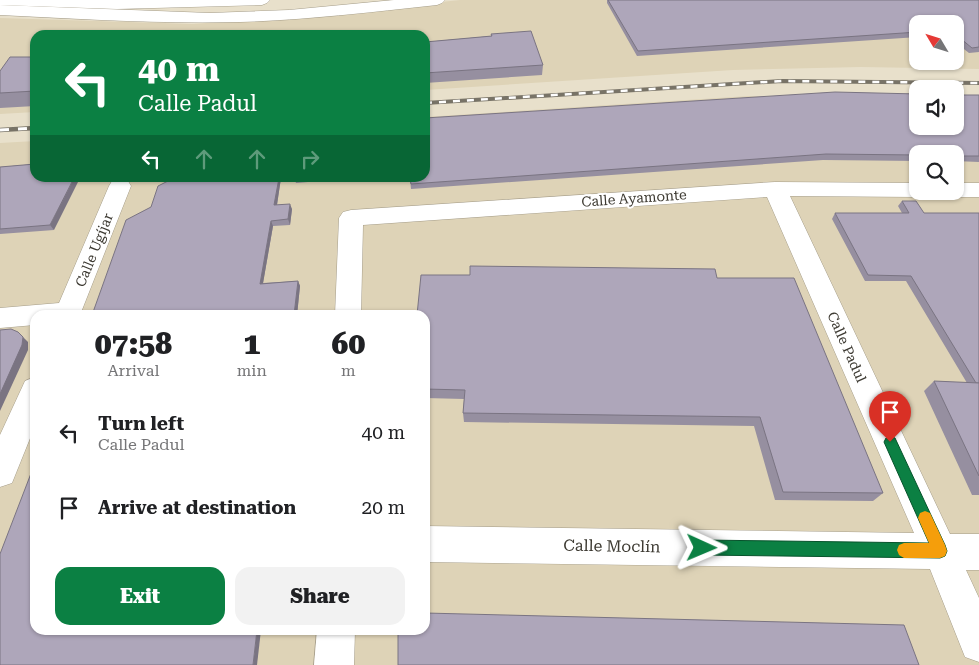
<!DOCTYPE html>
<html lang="en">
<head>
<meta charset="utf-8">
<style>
	body { margin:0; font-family:"Roboto Serif",serif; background:#f2f2f2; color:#202124; height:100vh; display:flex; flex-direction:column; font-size:19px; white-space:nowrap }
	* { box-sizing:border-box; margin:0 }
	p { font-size:16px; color:#757577 }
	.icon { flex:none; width:28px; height:28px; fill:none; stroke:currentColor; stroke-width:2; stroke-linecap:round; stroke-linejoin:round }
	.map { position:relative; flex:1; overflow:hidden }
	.details { position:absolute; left:30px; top:310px; width:400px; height:325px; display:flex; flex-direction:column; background:#fff; border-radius:15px; box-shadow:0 1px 4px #0004 }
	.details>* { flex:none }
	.top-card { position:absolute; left:30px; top:30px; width:400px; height:152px; border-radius:15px; box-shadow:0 1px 4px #0004; background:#0b8043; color:#fff; overflow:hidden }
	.needle { width:32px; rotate:308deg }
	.fabs { position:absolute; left:909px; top:15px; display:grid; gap:10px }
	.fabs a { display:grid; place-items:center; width:55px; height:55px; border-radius:10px; background:#fff; box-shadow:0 1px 4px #0004; font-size:25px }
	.pin { position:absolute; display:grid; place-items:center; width:42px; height:42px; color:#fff; margin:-51px -21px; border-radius:50% 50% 50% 0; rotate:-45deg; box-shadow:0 0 5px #0007 }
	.pin .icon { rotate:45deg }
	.me { position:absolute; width:55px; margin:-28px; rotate:91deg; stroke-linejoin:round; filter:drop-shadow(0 0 4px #0008) }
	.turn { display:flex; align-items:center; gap:18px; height:105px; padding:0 25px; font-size:22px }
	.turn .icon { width:65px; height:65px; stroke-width:2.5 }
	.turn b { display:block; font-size:35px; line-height:42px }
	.lanes { display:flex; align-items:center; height:48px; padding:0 25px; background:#0003; justify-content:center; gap:25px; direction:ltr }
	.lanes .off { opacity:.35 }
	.eta { display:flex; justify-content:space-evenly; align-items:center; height:85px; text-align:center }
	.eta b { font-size:30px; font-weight:800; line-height:35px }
	.cta { display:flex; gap:10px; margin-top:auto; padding:10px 25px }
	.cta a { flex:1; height:58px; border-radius:15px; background:#0b8043; color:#fff; font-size:20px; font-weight:800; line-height:58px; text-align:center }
	.cta a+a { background:#f2f2f2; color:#202124 }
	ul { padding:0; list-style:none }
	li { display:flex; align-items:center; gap:15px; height:75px; padding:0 25px }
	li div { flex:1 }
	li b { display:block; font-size:19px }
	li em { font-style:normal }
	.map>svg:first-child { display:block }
	.built { fill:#ded3b7; fill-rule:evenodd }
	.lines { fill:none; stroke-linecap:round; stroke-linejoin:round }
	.street-casing { stroke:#a59d89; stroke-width:1 }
	.secondary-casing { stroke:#a59d89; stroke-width:1 }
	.highway-casing { stroke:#a59d89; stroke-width:1 }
	.street { fill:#fff; fill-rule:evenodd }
	.secondary { fill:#fff; fill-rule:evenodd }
	.highway { fill:#fff; fill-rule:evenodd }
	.rail-far1-casing { stroke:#787367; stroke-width:4 }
	.rail-casing { stroke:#787367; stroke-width:4.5 }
	.rail-far1 { stroke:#fff; stroke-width:2.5; stroke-dasharray:7; stroke-linecap:butt }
	.rail { stroke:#fff; stroke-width:3; stroke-dasharray:9; stroke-linecap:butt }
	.wall { fill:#968fa0 }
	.shaded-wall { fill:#7a7482 }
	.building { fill:#aea6ba; stroke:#7a7482 }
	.route { fill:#0b8043; stroke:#07532c }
	.slow { fill:#f59e0b }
	.labels { text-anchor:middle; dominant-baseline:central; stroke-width:4; stroke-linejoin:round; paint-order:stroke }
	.street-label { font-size:14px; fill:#3d3a32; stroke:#fff }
	.near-street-label { font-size:16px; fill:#3d3a32; stroke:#fff }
</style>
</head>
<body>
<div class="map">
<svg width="979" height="665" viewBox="0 0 979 665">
	<rect width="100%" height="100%" fill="#e8e0cb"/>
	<g class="built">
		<path d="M460,0H979V69L861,67L733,70L425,90V35H35V112L0,114V18L192,24L319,15ZM918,24H955V61H918Z"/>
		<path d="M749,96L891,97L918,126H955L979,100V665H0V143L35,141V178H425V117ZM918,154H955V191H918ZM35,315H425V630H35Z"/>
	</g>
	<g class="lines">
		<g class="street-casing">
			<g id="street">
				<polygon points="120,179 128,181 131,186 80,315 35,315 35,325 0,328 0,308 59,303 109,186 112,181"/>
				<polygon points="775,182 918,183 918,191 928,191 926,195 918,197 790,196 950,534 979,534 979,570 966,570 979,598 979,662 965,657 930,569 425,562 425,526 914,533 767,197 363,225 361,315 335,315 339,218 343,212 351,210"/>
				<polygon points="955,183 979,183 979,197 955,197 947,195 945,191 955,191"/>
				<polygon points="35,377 35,426 12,483 0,487 0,435 25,381"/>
				<polygon points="317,630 355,630 354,665 314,665"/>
			</g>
		</g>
		<g class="secondary-casing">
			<path id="secondary" d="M394,0H445L442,3L437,5C371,12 306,20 240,22C160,24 80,19 0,15V5L210,13L289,10Z"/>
		</g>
		<g class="highway-casing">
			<polygon id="highway" points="0,0 270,0 267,3 262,5 117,9 0,5"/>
		</g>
		<use href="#street" class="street"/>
		<use href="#secondary" class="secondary"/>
		<use href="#highway" class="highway"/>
		<g class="rail-far1-casing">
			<polyline id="rail-far1" points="425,103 782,81 979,83"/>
		</g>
		<g class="rail-casing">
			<polyline id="rail" points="0,130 35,128"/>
		</g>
		<use href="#rail-far1" class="rail-far1"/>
		<use href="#rail" class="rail"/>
	</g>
	<g class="wall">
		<polygon points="607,0 979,0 979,52 969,53 955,42 955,24 918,24 918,37 637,56 607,3"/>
		<polygon points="491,34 543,65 542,75 425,83 425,42 491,36"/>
		<polygon points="35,57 35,106 0,108 0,71"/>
		<polygon points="979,95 979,162 955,161 955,154 918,154 918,161 823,160 411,189 410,178"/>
		<polygon points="35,164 54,230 0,234 0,167"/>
		<polygon points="281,178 277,205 292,209 290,225 273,226 263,283 298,281 300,286 297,315 92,315 151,207"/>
		<polygon points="294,178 321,178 320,181 296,183"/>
		<polygon points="902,201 924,213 979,213 979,495 972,495 924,391 934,381 967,383 906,281 865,281 832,219 835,213 902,213 898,206"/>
		<polygon points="717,278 883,493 873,501 775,500 754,426 464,422 463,413 464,399 425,398 425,315"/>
	</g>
	<g class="shaded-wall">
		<polygon points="74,178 80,178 54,230 50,225"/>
		<polygon points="279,178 281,178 276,211 274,205"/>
		<polygon points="290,204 292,209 290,225 288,219"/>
		<polygon points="271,221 273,226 262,289 260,284"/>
		<polygon points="298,281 300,286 297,315 294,315"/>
		<polygon points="18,332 28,342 28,350 0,411 0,394"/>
		<polygon points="257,630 261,630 257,665 253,665"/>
	</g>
	<g class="building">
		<polygon points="608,0 979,0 979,47 972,48 955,34 955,24 918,24 918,32 638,51"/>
		<polygon points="531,31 543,65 425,73 425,42 492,36 491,34"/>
		<polygon points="10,57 35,57 35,91 0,93 0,71"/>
		<polygon points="835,92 918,94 918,126 955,126 955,95 979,95 979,156 955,156 955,154 918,154 918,155 826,154 411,184 410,178 425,178 425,118"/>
		<polygon points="35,164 35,178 74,178 50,225 0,229 0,167"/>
		<polygon points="174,178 279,178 274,205 290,204 288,219 271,221 260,284 298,281 294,315 92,315 126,220 151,207 158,186"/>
		<polygon points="902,201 916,201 924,213 979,213 979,383 976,383 911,276 868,275 835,213 909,213"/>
		<polygon points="470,266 715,269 717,278 794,278 883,493 783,492 760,417 463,413 465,390 425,389 425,315 417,315 421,275 470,275"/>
		<polygon points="11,329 18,332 23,337 22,345 0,394 0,330"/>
		<polygon points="934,381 979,383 979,476"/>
		<polygon points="35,463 35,630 257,630 253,665 0,665 0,554"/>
		<polygon points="425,613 904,625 919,665 398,665 398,630 425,630"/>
	</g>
	<polygon class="route" points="890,436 895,438 945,545 947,551 945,556 940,558 702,555 697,553 695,548 697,542 702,540 929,543 884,442 886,438"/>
	<polygon class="slow" points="925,511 930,513 945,545 947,551 945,556 940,558 904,558 899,555 897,550 899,545 904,543 929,543 918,518 920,513"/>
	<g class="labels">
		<g class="street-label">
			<text transform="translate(634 198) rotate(-4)">Calle Ayamonte</text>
			<text transform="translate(94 250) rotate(-68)">Calle Ugíjar</text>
			<text transform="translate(847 347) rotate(66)">Calle Padul</text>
		</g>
		<g class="near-street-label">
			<text transform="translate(612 546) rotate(1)">Calle Moclín</text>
		</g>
	</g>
</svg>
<div class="fabs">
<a><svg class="needle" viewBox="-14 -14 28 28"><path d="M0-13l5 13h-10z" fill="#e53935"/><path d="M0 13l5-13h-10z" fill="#757577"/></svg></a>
<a><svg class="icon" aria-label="sound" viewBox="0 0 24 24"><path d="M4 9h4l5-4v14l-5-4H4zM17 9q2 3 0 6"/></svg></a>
<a><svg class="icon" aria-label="search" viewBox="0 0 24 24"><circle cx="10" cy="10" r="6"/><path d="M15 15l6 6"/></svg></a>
</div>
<div class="pin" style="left:890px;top:442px;background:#d93025"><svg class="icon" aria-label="arrive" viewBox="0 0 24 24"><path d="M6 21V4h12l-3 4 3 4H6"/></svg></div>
<svg class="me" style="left:702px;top:548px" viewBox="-20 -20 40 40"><path d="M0-17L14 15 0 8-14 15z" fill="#0b8043" stroke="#fff" stroke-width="4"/></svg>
<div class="top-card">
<div class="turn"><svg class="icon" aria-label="left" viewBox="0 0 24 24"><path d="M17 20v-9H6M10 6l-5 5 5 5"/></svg><div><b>40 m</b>Calle Padul</div></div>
<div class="lanes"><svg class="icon" aria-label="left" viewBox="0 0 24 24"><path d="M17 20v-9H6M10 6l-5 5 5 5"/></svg><svg class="icon off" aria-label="ahead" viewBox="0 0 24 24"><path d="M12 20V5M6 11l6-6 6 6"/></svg><svg class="icon off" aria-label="ahead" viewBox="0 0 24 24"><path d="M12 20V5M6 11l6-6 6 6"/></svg><svg class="icon off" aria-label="right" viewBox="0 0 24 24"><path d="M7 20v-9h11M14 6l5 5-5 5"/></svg></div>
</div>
<section class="details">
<div class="eta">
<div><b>07:58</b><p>Arrival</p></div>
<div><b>1</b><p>min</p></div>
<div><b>60</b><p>m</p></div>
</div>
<ul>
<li><svg class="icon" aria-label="left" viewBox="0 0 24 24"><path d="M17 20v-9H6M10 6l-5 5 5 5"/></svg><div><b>Turn left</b><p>Calle Padul</p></div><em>40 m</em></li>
<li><svg class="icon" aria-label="arrive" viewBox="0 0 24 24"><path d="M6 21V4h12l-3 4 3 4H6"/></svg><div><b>Arrive at destination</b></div><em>20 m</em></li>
</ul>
<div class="cta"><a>Exit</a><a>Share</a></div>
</section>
</div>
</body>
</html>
